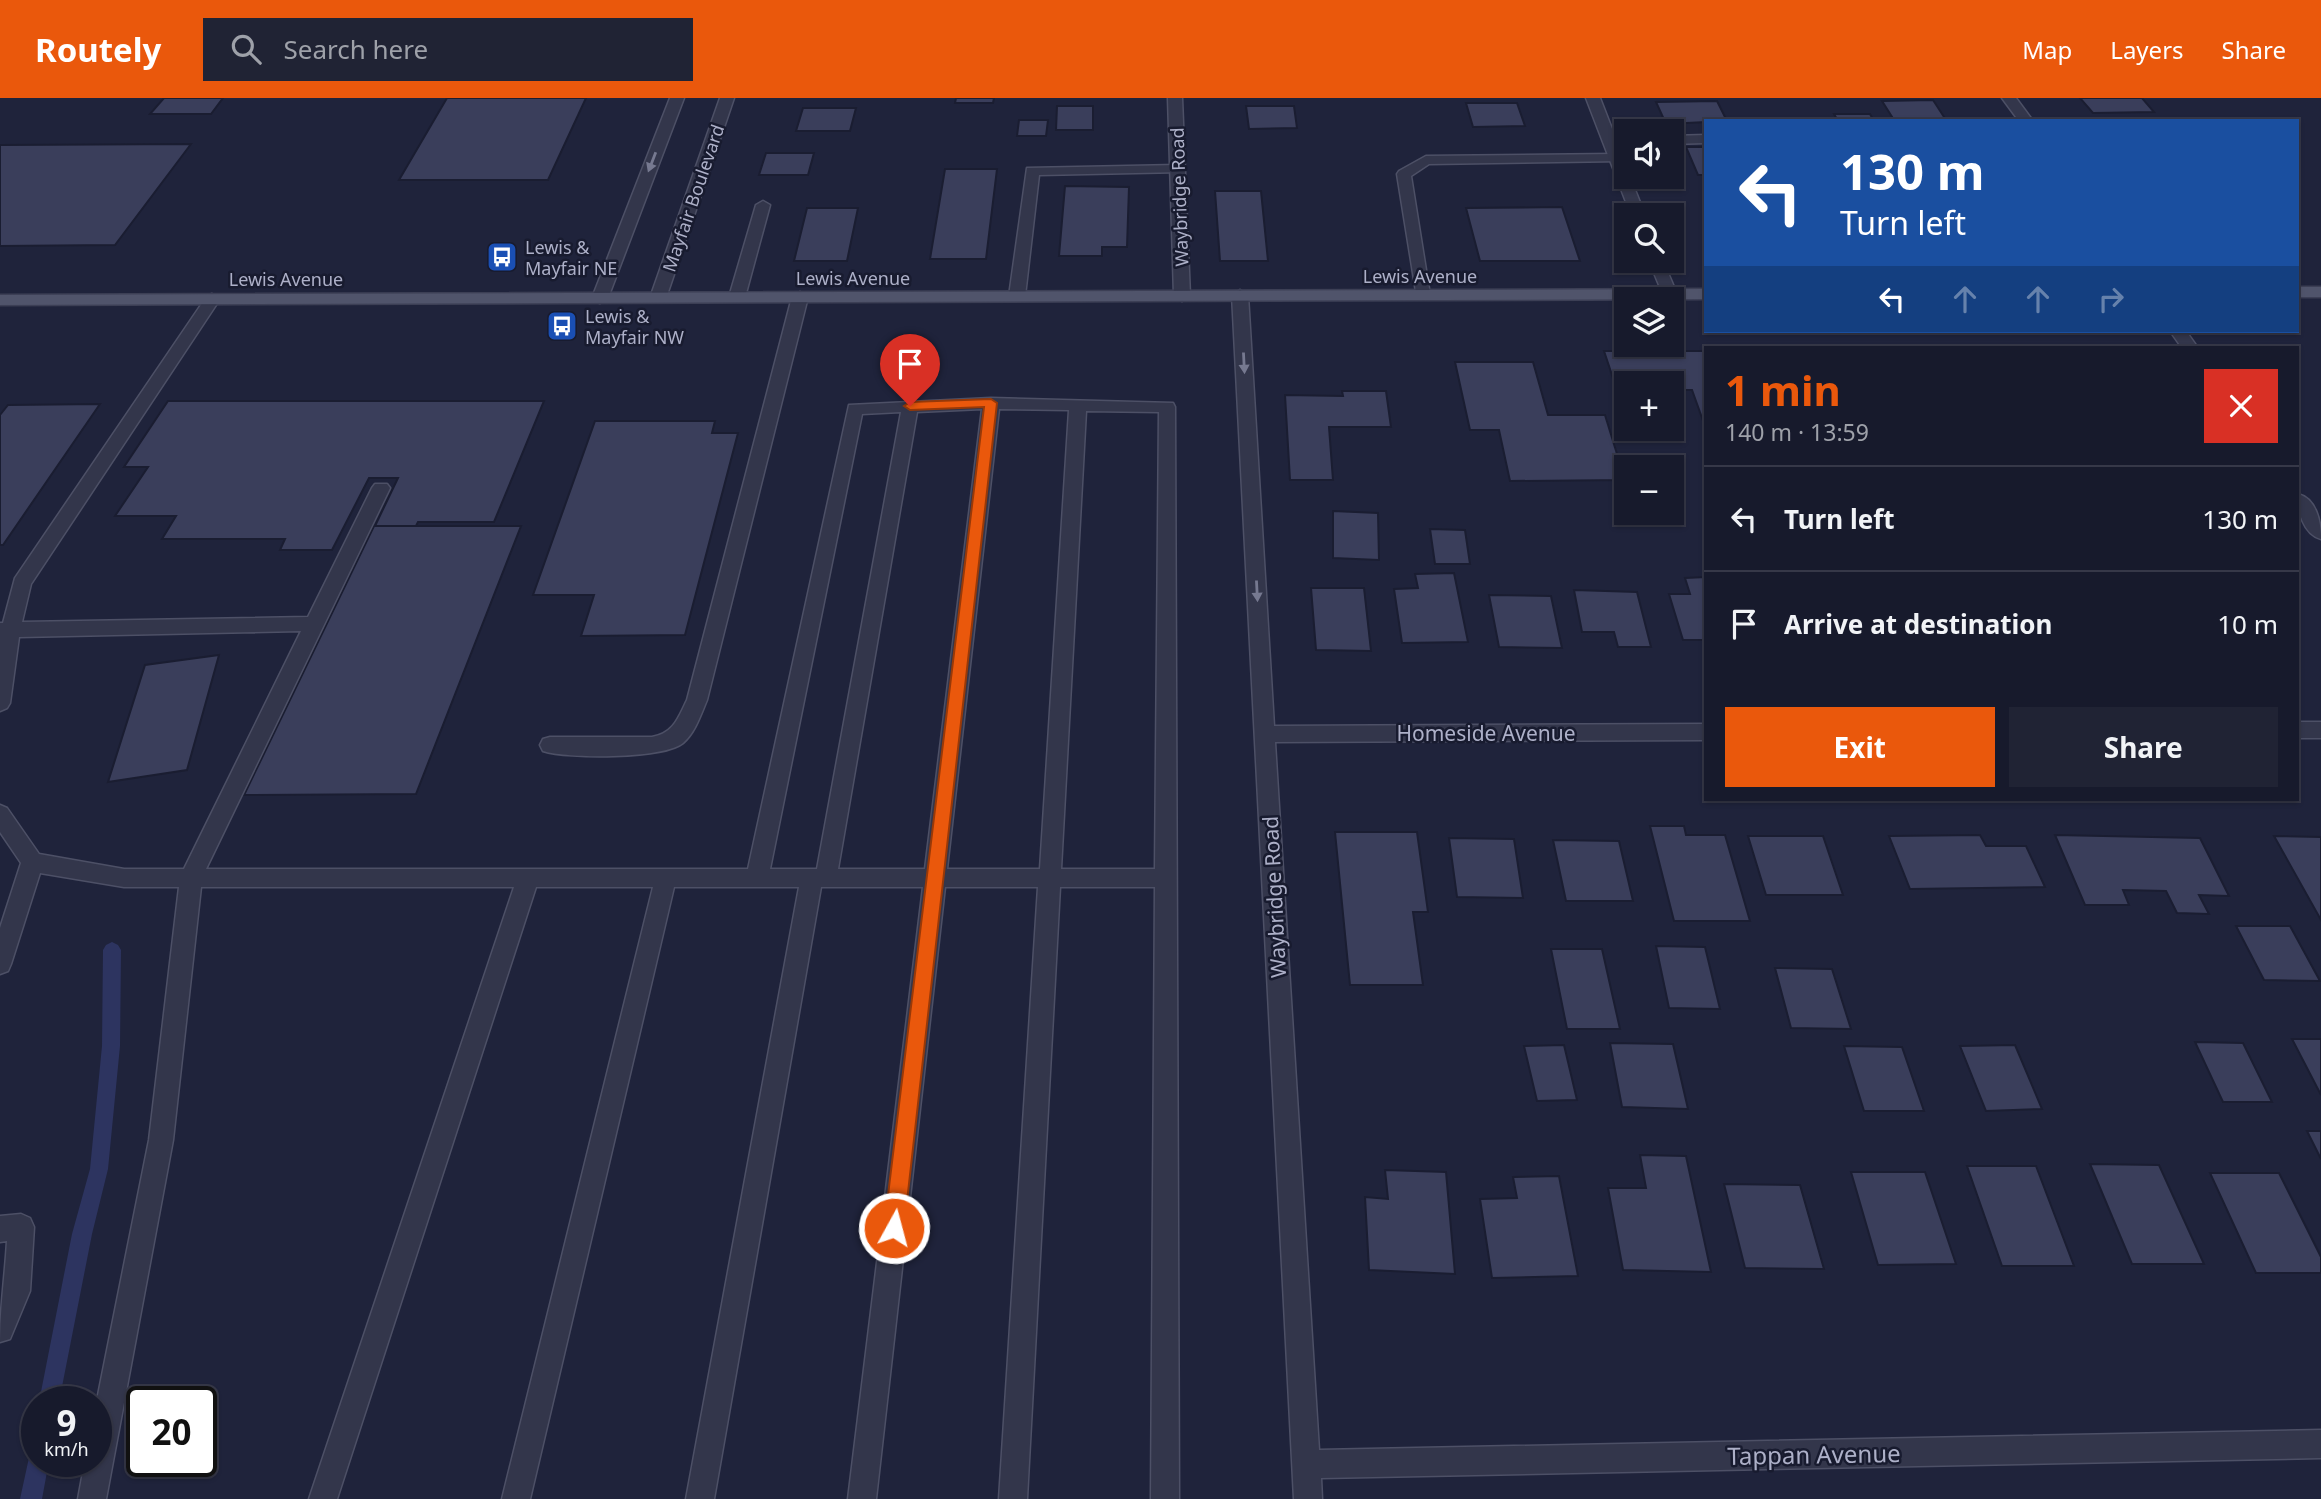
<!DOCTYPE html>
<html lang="en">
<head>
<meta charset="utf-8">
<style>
	body { margin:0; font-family:"Noto Sans",sans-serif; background:#202334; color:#f1f3f6; height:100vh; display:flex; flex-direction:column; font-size:26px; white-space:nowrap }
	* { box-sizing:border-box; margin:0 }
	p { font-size:23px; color:#9ea1a9 }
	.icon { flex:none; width:38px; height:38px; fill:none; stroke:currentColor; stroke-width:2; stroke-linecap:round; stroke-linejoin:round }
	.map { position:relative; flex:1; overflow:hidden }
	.sheet { position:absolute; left:1704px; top:248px; width:595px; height:455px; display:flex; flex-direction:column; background:#171a2c; border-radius:0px; box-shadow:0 2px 5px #0004,0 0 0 2px #363848 }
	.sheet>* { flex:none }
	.banner { position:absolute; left:1704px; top:21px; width:595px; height:214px; border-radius:0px; box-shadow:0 2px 5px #0004,0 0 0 2px #363848; background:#1a4fa0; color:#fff; overflow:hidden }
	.buttons { position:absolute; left:1614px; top:21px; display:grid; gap:14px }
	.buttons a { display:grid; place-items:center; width:70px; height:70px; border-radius:0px; background:#171a2c; box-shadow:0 2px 5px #0004,0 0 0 2px #363848; font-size:35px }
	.speed { position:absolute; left:21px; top:1288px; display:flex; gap:14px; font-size:35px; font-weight:700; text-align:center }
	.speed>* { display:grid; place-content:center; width:91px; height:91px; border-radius:50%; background:#171a2c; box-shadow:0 2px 5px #0004,0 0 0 2px #363848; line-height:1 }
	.speed small { font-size:18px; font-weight:400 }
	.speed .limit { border:4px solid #111; border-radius:10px; background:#fff; color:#111 }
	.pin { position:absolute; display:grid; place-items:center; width:60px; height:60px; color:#fff; margin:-72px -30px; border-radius:50% 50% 50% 0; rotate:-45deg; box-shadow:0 0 7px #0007 }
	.pin .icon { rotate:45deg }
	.me { position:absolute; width:77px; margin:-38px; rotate:7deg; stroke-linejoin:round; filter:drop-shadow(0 0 5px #0008) }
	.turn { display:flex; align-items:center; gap:24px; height:147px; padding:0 21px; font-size:32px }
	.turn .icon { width:91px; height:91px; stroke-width:2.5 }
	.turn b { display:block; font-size:49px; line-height:60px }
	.lanes { display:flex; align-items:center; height:66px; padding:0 21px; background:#0003; justify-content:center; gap:35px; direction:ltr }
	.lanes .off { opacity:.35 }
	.round { display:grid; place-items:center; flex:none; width:74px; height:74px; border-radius:0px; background:#202334 }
	.headline { display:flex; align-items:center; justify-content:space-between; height:119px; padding:0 21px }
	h1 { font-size:42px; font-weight:700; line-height:52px; color:#ea580c }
	.action { display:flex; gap:14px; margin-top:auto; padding:14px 21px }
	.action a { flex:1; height:80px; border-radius:0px; background:#ea580c; color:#fff; font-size:28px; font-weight:700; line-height:80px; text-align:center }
	.action a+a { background:#202334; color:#f1f3f6 }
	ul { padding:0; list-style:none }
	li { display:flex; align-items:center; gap:21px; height:105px; padding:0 21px; border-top:2px solid #363848 }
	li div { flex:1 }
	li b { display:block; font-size:26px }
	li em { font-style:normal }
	header { display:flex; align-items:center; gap:42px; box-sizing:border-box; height:98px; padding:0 35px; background:#ea580c; color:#fff }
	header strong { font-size:33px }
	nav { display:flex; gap:38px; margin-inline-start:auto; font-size:24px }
	.search { width:490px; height:63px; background:#202334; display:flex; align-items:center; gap:18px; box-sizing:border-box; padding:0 24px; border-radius:0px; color:#9ea1a9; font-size:26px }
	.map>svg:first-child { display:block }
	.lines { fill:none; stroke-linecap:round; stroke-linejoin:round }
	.stream { fill:#2d3460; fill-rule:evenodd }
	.building { fill:#3a3e5b; stroke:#1a1d31; stroke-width:2 }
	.service-casing { stroke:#4d5066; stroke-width:3 }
	.minor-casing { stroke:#4d5066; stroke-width:3 }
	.primary-casing { stroke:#3c3f55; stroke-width:3 }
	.service { fill:#33364b; fill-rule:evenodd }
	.minor { fill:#33364b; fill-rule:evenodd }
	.primary { fill:#50546b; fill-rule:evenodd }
	.oneway { fill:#767990 }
	.route { fill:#ea580c; stroke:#983908; stroke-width:2 }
	.labels { text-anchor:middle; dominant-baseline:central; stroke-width:5; stroke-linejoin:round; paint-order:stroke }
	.far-street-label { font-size:18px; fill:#adb0c8; stroke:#181b2f }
	.far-poi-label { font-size:18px; fill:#adb0c8; stroke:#181b2f; text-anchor:start }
	.street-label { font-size:21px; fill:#adb0c8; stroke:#181b2f }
	.near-street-label { font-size:24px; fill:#adb0c8; stroke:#181b2f }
</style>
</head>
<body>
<header>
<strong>Routely</strong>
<div class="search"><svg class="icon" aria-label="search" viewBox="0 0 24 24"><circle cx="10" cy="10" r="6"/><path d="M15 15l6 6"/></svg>Search here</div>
<nav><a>Map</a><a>Layers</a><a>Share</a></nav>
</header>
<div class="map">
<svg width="2321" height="1401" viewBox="0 0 2321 1401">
	<rect width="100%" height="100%" fill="#1f233b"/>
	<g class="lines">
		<g class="stream">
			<polygon points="112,844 118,847 121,852 120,948 108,1071 92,1136 59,1304 39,1304 72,1136 90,1071 102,948 103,852 106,847"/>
			<polygon points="37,1353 37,1363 49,1363 42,1401 20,1401 30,1355"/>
		</g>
	</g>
	<g class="building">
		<polygon points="164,0 223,0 211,16 150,16"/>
		<polygon points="447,0 586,0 548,82 399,82"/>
		<polygon points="956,0 994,0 993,5 955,5"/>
		<polygon points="2080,0 2142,0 2154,14 2093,15"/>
		<polygon points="1933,2 1946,22 1894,22 1882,3"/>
		<polygon points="1717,3 1727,23 1666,26 1656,4"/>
		<polygon points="1466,5 1517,5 1525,28 1473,29"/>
		<polygon points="1057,8 1093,8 1093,32 1056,32"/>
		<polygon points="1246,8 1294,8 1297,30 1249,31"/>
		<polygon points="803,10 856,10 850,33 796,33"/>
		<polygon points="1834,16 1870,16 1874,23 1838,23"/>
		<polygon points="1019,22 1048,22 1046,38 1017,38"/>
		<polygon points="191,46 115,147 0,148 0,47"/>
		<polygon points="1686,49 1706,49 1706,77 1698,77"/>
		<polygon points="766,55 814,55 808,77 759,77"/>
		<polygon points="945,71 997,71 986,161 930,161"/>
		<polygon points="1065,88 1129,89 1127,149 1102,149 1102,158 1059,158"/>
		<polygon points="1215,93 1261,93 1268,163 1220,163"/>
		<polygon points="1562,109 1580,163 1480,163 1466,110"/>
		<polygon points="807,110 858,110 847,163 794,163"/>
		<polygon points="1604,253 1706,253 1706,331 1692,292 1671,292 1671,285 1626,285 1626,292 1617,292"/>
		<polygon points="1455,264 1533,264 1548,317 1605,317 1625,382 1510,383 1499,332 1470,332"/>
		<polygon points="1342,293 1386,293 1391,329 1329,329 1333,382 1290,382 1285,297 1343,298"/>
		<polygon points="168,303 544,303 494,424 418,424 416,428 375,428 398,380 369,380 332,452 280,452 285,441 162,441 176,418 115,418 148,369 124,369"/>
		<polygon points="100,306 3,447 0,447 0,317 8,307"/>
		<polygon points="595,323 715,323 712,335 738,335 685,537 581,538 594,497 533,497"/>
		<polygon points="1333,413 1378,415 1379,462 1333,460"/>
		<polygon points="374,428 521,428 416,696 244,697"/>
		<polygon points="1430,431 1465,432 1470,466 1435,466"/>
		<polygon points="1454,475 1468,544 1402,545 1394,491 1418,490 1415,476"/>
		<polygon points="1706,479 1706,542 1683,542 1669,496 1690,496 1685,480"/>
		<polygon points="1311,490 1364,490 1371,553 1316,552"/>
		<polygon points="1574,492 1637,494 1651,549 1618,549 1614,534 1582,534"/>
		<polygon points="1489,497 1551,498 1562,550 1499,549"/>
		<polygon points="219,557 187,672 108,684 145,567"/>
		<polygon points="1650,728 1684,728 1686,737 1725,737 1750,823 1674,823"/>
		<polygon points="1335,734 1417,734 1428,814 1413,814 1423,887 1350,887"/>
		<polygon points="1980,737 1986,748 2026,748 2045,789 1910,791 1889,738"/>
		<polygon points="2055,737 2200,740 2229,798 2199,797 2209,816 2177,815 2166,793 2123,792 2129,807 2085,807"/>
		<polygon points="1748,738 1823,738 1843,797 1766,797"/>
		<polygon points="2274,738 2321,739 2321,822"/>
		<polygon points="1449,740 1514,741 1523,800 1457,799"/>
		<polygon points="1553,742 1619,743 1633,803 1566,803"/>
		<polygon points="2236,828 2290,828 2320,883 2264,882"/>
		<polygon points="1656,848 1705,849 1720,911 1669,910"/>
		<polygon points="1551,851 1602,851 1620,931 1567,931"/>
		<polygon points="1775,870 1832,871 1851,931 1791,930"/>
		<polygon points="2292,941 2321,941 2321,997"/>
		<polygon points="2195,944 2243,945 2272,1004 2223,1004"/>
		<polygon points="1610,945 1673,946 1688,1011 1622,1009"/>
		<polygon points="1564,947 1577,1002 1537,1003 1524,948"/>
		<polygon points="2015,947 2042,1011 1986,1013 1960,948"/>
		<polygon points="1844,948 1902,949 1924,1013 1864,1013"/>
		<polygon points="2307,1033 2321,1033 2321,1061"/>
		<polygon points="1640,1057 1686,1058 1711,1174 1623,1172 1608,1090 1646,1090"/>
		<polygon points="2090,1066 2159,1067 2204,1166 2132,1166"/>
		<polygon points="1967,1068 2036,1068 2074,1168 2002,1168"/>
		<polygon points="1385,1072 1446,1074 1455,1176 1369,1172 1365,1099 1388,1101"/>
		<polygon points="1851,1074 1925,1074 1956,1166 1878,1167"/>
		<polygon points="2210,1075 2279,1075 2321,1159 2321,1175 2256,1175"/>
		<polygon points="1559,1078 1578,1178 1492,1180 1480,1101 1517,1100 1513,1079"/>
		<polygon points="1724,1086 1800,1087 1824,1171 1745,1170"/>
	</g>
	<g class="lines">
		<g class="service-casing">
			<g id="service">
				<polygon points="1706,37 1706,45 1671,46 1671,38"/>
				<polygon points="1609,38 1626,38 1626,46 1604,45 1604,39"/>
				<polygon points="1616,56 1621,57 1621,63 1429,66 1411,78 1430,197 1427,200 1417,200 1397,76 1399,73 1426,58"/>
				<polygon points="1178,67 1185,71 1183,74 1039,77 1025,198 1022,201 1012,201 1009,198 1027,70"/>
				<polygon points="763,103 770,107 745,199 742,202 732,202 729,199 756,107"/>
				<path d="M800,194L808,199L707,602C701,616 695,635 683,645C663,661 568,661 543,653L540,647L543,641L550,639H652C674,635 678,620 687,602L792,199Z"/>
				<path d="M212,196L220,201L31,486L22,524L308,519L372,390L375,386H387L390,390L206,771H748L849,307L991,300L1173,305L1175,309L1179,1401H1151L1155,789H1060L1027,1401H999L1038,789H945L876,1401H848L923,789H821L714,1401H686L799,789H674L530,1401H502L653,789H536L337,1401H309L514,789H201L173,1042L106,1401H78L85,1363H96V1307L149,1042L179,789H124L40,775L11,866L8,873L0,876V830L21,765L0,734V707L7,710L39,756L124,771H184L301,533L19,539L10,605L7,610L0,613V525H3L15,480L207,198ZM982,311L925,771H838L917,314ZM999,311L1069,312L1040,771H947ZM1086,313L1159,314L1155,771H1061ZM901,314L817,771H770L862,316Z"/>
				<path d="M21,1116L30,1120L34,1129L30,1193L10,1241L0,1244C0,1210 5,1178 7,1143L0,1144V1118Z"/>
			</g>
		</g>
		<g class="minor-casing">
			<g id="minor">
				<polygon points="670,0 684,0 608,200 600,205 595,203 592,200"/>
				<polygon points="720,0 734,0 666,200 663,203 653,203 650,200"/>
				<polygon points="1168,0 1182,0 1190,198 1182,203 1174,198"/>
				<polygon points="1586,0 1600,0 1626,67 1626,79 1630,79 1645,117 1631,117"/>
				<polygon points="2002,0 2016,0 2033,23 2019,23"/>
				<polygon points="1649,163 1663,163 1677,196 1674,199 1664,199"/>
				<polygon points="1240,192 1248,197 1274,628 1706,626 1706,642 1275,644 1319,1352 2321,1332 2321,1360 1321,1380 1322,1401 1294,1401 1232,197"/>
				<polygon points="2170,233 2186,233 2198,250 2182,250"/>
				<path d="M2298,396C2317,401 2321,425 2321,441C2303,436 2297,412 2298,396Z"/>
				<rect x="2298" y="624" width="23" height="16"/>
			</g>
		</g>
		<g class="primary-casing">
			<g id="primary">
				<rect x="2298" y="189" width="23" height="10"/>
				<polygon points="1706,191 1706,201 0,207 0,197"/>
			</g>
		</g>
		<use href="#service" class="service"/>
		<use href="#minor" class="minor"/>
		<use href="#primary" class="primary"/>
	</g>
	<defs><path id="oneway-solid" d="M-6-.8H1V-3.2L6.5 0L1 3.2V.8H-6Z" transform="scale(1.75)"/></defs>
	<g class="oneway">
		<use href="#oneway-solid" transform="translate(652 64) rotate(111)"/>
		<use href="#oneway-solid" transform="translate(1244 265) rotate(87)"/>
		<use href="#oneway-solid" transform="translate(1257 493) rotate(87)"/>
	</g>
	<polygon class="route" points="991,301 997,305 904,1130 901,1137 894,1140 887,1137 884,1130 984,309 910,312 904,308 910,304"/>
	<defs>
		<g id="bus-square" transform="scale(1.575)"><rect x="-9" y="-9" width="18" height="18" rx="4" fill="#1a4fb4" stroke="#181b2f"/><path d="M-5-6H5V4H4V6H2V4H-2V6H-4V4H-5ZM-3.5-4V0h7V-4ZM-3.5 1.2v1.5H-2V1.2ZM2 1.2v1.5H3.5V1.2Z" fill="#fff"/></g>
	</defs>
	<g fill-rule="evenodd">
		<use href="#bus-square" x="502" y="159"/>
		<use href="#bus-square" x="562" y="228"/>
	</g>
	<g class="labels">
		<g class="far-street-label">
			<text transform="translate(1179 99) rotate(-92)">Waybridge Road</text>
			<text transform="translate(693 100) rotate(-71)">Mayfair Boulevard</text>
			<text x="1420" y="178">Lewis Avenue</text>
			<text x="853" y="180">Lewis Avenue</text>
			<text x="286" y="181">Lewis Avenue</text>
		</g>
		<g class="far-poi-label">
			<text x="525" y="149">Lewis &amp;<tspan x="525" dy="21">Mayfair NE</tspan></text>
			<text x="585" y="218">Lewis &amp;<tspan x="585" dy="21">Mayfair NW</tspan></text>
		</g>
		<g class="street-label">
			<text x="1486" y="635">Homeside Avenue</text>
			<text transform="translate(1274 799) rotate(-93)">Waybridge Road</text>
		</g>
		<g class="near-street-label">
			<text transform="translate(1814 1356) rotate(-1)">Tappan Avenue</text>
		</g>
	</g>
</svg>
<div class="buttons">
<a><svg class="icon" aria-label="sound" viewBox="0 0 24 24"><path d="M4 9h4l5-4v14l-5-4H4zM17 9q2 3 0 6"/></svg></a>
<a><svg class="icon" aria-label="search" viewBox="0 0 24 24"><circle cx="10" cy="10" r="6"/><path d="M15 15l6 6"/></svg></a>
<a><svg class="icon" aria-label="layers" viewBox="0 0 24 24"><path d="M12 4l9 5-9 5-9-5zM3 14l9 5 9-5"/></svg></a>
<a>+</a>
<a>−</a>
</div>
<div class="speed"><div>9<small>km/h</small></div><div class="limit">20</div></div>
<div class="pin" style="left:910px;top:308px;background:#d93025"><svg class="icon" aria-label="arrive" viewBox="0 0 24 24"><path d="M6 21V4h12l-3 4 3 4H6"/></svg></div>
<svg class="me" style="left:894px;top:1130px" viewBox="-20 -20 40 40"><circle r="17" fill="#ea580c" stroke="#fff" stroke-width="3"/><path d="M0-11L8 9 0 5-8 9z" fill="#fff"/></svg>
<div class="banner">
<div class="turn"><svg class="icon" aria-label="left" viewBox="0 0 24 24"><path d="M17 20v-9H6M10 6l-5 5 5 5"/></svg><div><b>130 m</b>Turn left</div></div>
<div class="lanes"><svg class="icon" aria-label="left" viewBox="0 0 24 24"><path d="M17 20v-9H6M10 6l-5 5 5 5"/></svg><svg class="icon off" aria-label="ahead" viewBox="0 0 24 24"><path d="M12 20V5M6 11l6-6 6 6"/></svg><svg class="icon off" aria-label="ahead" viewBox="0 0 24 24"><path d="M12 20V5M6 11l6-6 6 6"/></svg><svg class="icon off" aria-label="right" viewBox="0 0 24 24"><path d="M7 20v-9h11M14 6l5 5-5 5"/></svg></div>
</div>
<section class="sheet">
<div class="headline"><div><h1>1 min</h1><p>140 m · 13:59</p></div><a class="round" style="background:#d93025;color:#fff"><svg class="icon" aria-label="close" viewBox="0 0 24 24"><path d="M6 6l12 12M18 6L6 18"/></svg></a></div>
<ul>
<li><svg class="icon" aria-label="left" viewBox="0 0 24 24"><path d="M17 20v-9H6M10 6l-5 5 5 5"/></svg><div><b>Turn left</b></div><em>130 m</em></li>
<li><svg class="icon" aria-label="arrive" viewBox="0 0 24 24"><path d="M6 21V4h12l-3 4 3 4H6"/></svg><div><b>Arrive at destination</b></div><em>10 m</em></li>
</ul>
<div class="action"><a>Exit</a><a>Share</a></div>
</section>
</div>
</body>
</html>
